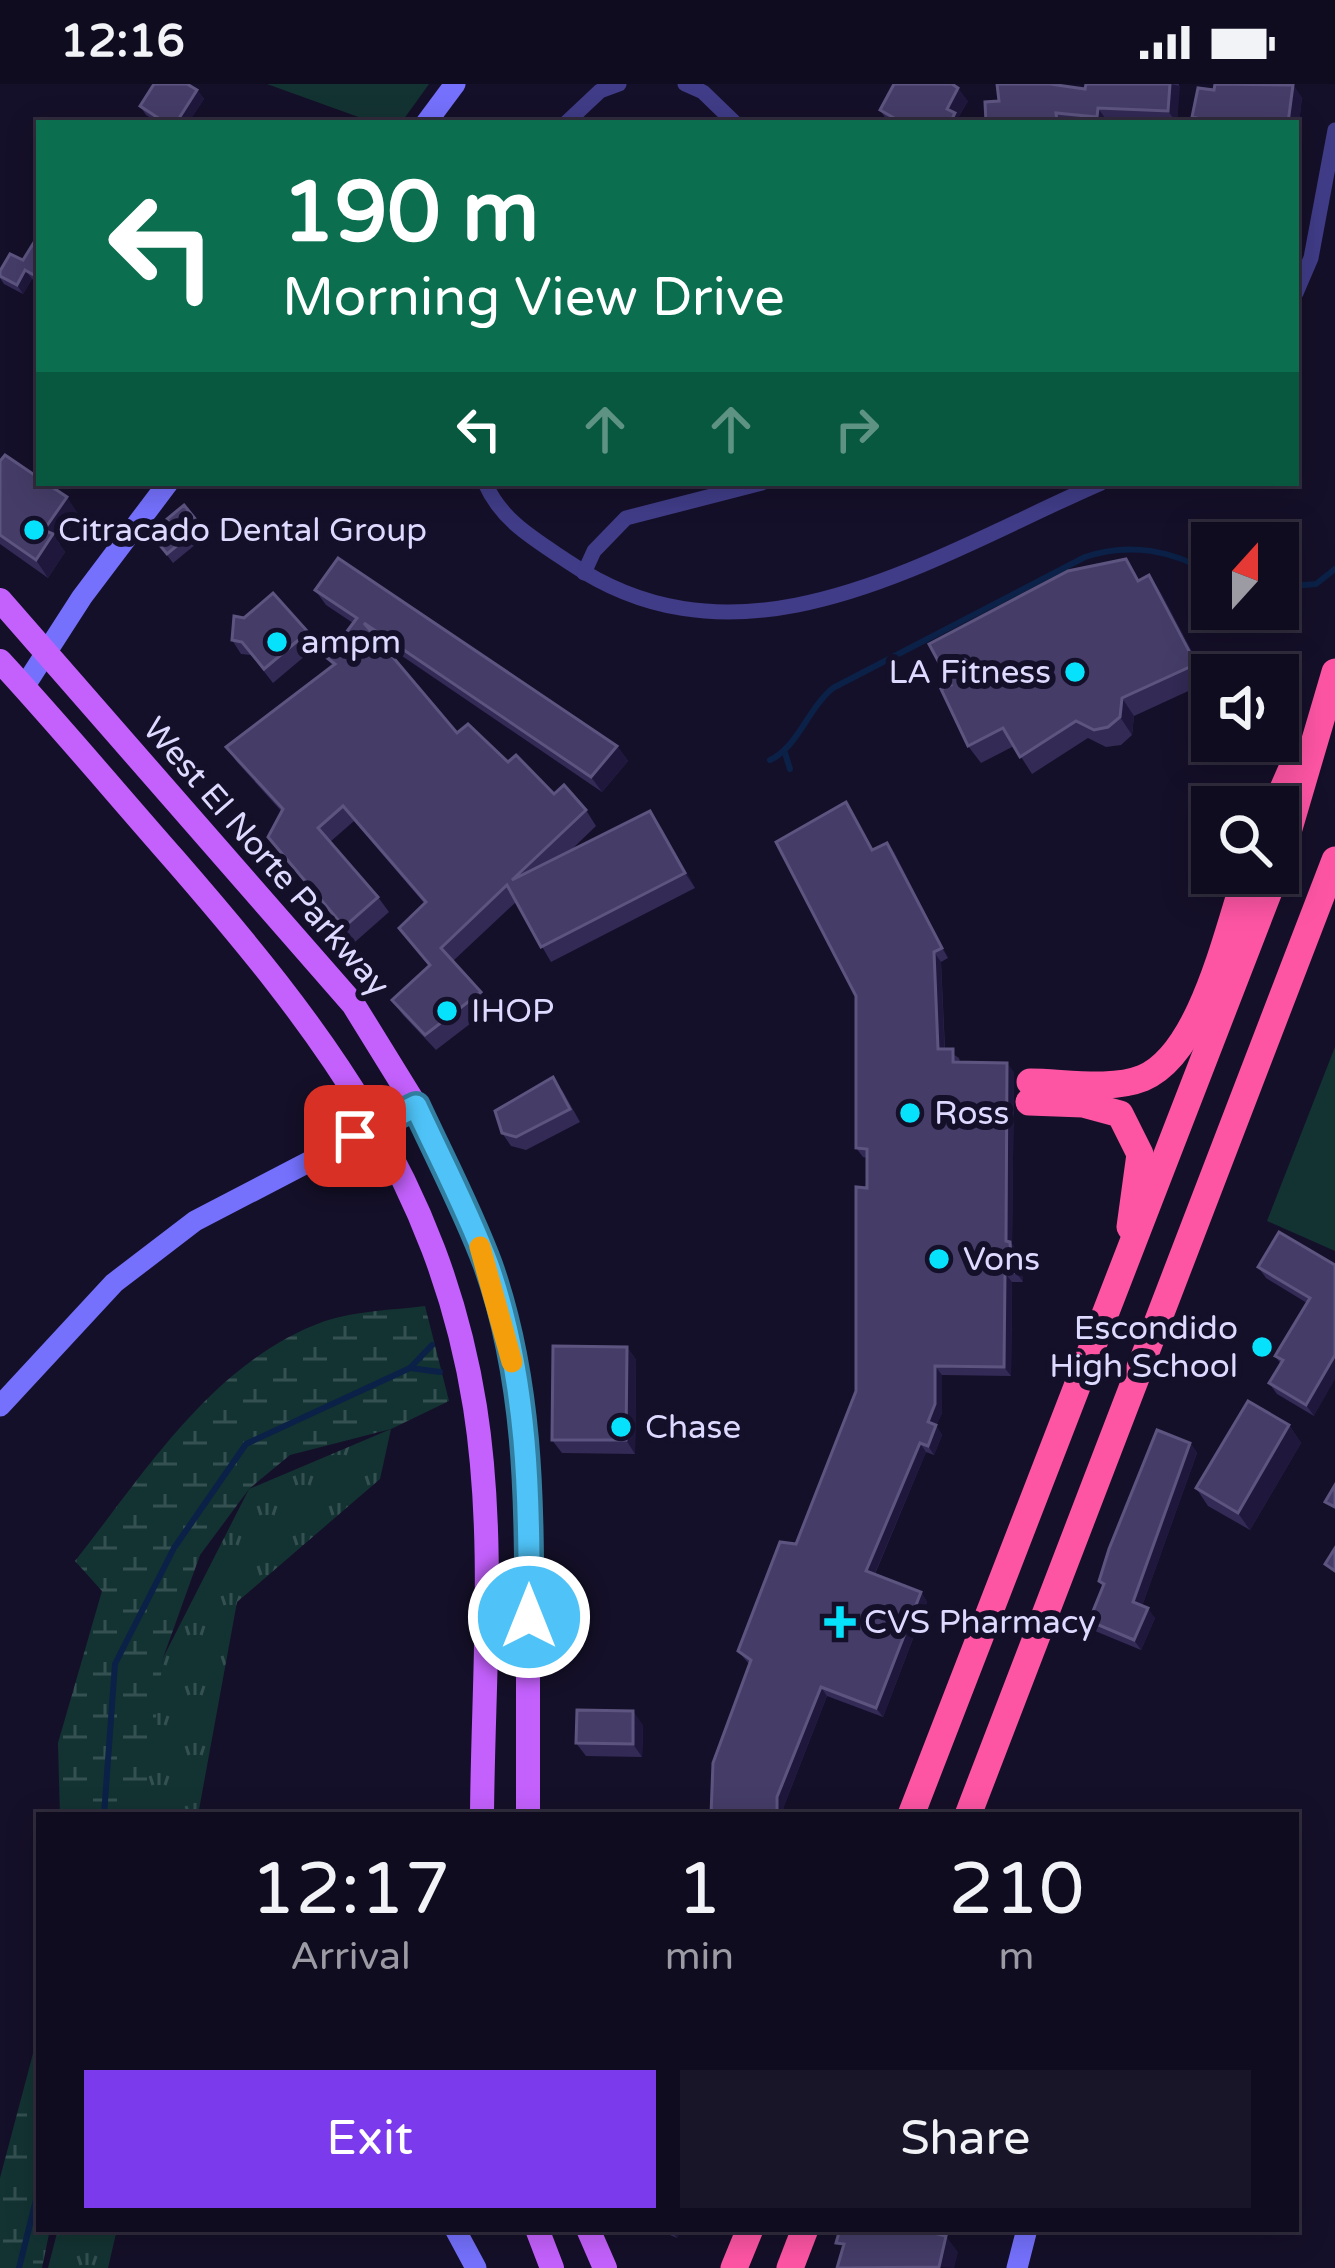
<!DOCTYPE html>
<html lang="en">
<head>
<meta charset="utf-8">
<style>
	body { margin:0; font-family:"Varela Round",sans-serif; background:#191528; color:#f1f3f6; height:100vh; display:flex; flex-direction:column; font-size:45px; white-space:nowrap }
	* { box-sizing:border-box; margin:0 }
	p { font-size:39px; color:#9c9ba4 }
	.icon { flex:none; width:66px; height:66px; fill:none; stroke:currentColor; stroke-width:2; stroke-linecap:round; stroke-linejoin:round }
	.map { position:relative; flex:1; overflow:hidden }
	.drawer { position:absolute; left:36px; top:1728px; width:1263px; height:420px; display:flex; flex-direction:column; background:#100c1f; border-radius:0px; box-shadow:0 6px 30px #0003,0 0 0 3px #302c3d }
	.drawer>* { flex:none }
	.guide { position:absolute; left:36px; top:36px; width:1263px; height:366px; border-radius:0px; box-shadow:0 6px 30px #0003,0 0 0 3px #302c3d; background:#0b6e4f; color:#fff; overflow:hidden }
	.needle { width:78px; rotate:21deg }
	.controls { position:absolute; left:1191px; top:438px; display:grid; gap:24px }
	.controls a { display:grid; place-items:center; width:108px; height:108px; border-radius:0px; background:#100c1f; box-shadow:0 6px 30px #0003,0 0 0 3px #302c3d; font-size:60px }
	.pin { position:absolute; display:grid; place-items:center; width:102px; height:102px; color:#fff; margin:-51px; border-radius:24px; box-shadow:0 6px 18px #0006 }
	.me { position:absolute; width:132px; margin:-66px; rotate:0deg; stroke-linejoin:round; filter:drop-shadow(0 0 9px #0008) }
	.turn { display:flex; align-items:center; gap:42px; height:252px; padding:0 48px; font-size:54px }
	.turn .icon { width:156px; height:156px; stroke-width:2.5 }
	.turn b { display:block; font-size:84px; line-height:102px }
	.lanes { display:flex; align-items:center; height:114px; padding:0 48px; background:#0003; justify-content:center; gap:60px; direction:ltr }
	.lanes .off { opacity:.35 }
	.eta { display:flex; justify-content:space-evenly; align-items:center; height:204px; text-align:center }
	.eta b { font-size:72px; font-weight:600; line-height:84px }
	.action { display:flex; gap:24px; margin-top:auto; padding:24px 48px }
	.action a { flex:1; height:138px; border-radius:0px; background:#7c3aed; color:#fff; font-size:48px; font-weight:600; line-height:138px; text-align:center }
	.action a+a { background:#191528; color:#f1f3f6 }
	.status { display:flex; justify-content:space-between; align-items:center; height:84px; padding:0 60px; background:#100c1f; direction:ltr }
	.status svg { height:33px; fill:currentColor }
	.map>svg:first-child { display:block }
	.grass { fill:url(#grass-tufts) }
	.wetland { fill:url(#wetland-marsh) }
	.green { fill:#133332 }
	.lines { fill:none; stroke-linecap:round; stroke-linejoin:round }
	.stream { stroke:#0b2147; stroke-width:6 }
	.street { stroke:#403c87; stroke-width:15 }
	.secondary { stroke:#7571fd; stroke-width:21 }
	.primary { stroke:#c461fd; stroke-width:24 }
	.highway { stroke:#fd55a4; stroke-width:27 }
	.wall { fill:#332a56 }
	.shaded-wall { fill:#1f183c }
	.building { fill:#453d68; stroke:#5d5580; stroke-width:3 }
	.route-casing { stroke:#337fa1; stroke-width:30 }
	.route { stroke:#4fc3f7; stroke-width:21 }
	.slow { stroke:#f59e0b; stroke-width:21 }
	.poi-dot { fill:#07e2fc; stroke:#151029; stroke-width:4.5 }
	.labels { text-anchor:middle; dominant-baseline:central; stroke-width:12; stroke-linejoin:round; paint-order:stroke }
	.poi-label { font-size:33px; fill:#ddd9ff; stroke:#151029; text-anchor:start }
	.street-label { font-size:33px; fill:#ddd9ff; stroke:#151029 }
</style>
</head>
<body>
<div class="status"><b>12:16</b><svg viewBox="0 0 49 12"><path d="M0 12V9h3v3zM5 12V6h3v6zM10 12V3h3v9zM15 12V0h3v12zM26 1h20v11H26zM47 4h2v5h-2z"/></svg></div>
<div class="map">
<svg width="1335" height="2184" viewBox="0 0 1335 2184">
	<defs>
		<pattern id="grass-tufts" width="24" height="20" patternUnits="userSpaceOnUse" patternTransform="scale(3)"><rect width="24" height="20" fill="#133332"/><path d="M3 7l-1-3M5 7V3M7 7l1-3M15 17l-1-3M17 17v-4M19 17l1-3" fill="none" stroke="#355051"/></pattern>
		<pattern id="wetland-marsh" width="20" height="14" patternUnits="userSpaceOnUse" patternTransform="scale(3)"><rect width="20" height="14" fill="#133332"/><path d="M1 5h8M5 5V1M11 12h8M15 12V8" fill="none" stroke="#355051"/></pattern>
	</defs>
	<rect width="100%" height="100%" fill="#151029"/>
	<g class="grass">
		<polygon points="391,1345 380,1395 237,1518 198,1731 141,1731 163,1574 249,1405"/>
		<polygon points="58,2145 117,2145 108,2184 48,2184"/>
	</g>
	<g class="wetland">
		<path d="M425,1222L449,1317L391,1345L290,1371L249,1405L200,1471L163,1574L144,1731H60L58,1659L102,1507L75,1477C145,1389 213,1277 325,1237C355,1227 393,1226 425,1222Z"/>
		<polygon points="39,1947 39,2145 50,2145 42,2184 0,2184 0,2094"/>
	</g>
	<g class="green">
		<polygon points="267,0 429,0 401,39 375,39"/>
		<polygon points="1335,963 1335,1167 1267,1137"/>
	</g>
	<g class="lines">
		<g class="stream">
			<polyline points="1278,503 1316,500 1335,485"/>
			<polyline points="785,669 790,685"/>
			<path d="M770,676C798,663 808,624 833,604L1085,473C1129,458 1173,466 1212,490"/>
			<polyline points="410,1284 440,1288"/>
			<polyline points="104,1731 115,1580 174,1464 246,1360 410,1284 432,1261"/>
			<polyline points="19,2184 39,2104"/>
		</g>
		<g class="street">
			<polyline points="685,0 703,8 735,39"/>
			<polyline points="566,39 600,7 619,0"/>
			<polyline points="1296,209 1311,174 1335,46"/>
			<path d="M485,399C502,438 536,456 570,479C745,598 933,472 1101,399"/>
			<polyline points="584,489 594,467 626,434 762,399"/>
		</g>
		<g class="secondary">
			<polyline points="426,39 455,0"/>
			<polyline points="24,603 82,513 168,399"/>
			<polyline points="0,1322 114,1199 195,1137 416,1022"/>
			<polyline points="455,2145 476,2184"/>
			<polyline points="1017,2184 1027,2145"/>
		</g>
		<g class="primary">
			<polyline points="0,516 353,920 416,1022 487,1180 508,1251 528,1385 528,1731"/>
			<path d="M0,577C59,641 116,709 174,775C320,943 439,1096 475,1323C496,1456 483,1596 482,1731"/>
			<polyline points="537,2145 552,2184"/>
			<polyline points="588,2145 605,2184"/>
		</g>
		<g class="highway">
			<polyline points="1275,723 1293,682"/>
			<polyline points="1278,782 1335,588"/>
			<path d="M1030,998C1063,998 1111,1007 1143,994C1202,969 1227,846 1247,789"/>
			<polyline points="1029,1018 1083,1020 1120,1030 1140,1070 1130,1143"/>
			<polyline points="911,1731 1276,789"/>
			<polyline points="968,1731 1335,776"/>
			<polyline points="734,2184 750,2145"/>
			<polyline points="790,2184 805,2145"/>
		</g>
	</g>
	<g class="wall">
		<polygon points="1086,0 1179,0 1177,39 1107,37 1107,39 986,39 999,17 1085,5"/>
		<polygon points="1293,1 1302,14 1296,63 1296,39 1196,39 1192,33 1214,6"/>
		<polygon points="197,6 204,15 188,39 159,39 146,31 140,22"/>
		<polygon points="968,17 958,34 961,39 889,39 880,26"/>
		<polygon points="39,157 39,199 32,195 23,210 4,200 0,194 0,187 23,176"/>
		<polygon points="0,377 79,431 59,460 65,468 48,494 0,460"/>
		<polygon points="184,421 207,451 173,479 154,454 170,440"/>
		<polygon points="1149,491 1161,509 1208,598 1134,632 1132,651 1121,661 1106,663 1088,654 1032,690 1014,662 981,679 968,662 1140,496"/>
		<polygon points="315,506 617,662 628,677 602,708 380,557 457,649 508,678 554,710 586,726 596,742 568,769 661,743 695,804 551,878 516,818 453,877 481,908 492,923 436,966 403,931 392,916 429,882 399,844 424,819 354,737 330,758 378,813 389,828 355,858 268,753 282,728 237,678 226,663 333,582 327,574 353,539 326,521"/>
		<polygon points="244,534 308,548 318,561 273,599 251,571 241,570 232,556"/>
		<polygon points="846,718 873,766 887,759 894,768 948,874 941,878 945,965 959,974 960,978 1014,988 1012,1160 1017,1167 1017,1175 1023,1183 1023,1198 1012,1198 1011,1292 942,1291 942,1329 936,1342 942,1351 934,1371 926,1368 875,1490 921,1508 927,1518 883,1633 827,1612 784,1722 749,1580 738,1567 796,1460 856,1307 867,1074 863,1073 856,1064 856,912"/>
		<polygon points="562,1006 580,1038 526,1066 511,1062 502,1049"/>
		<polygon points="1335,1181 1314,1332 1277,1310 1269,1299 1281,1280 1275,1272 1307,1219 1266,1194 1258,1183"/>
		<polygon points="627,1263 636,1276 635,1370 562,1369 552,1356"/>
		<polygon points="1289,1341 1301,1359 1250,1446 1208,1422 1196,1404"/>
		<polygon points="1190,1359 1197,1369 1142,1522 1155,1534 1141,1566 1095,1547 1089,1537 1103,1503 1099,1497"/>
		<polygon points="643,1641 642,1673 586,1672 576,1659"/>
		<polygon points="655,2145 681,2145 677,2154"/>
	</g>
	<g class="shaded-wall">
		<polygon points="1170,0 1180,2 1177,39 1168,27"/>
		<polygon points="1293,1 1302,14 1296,63 1296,39 1288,39"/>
		<polygon points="958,4 968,17 958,34 961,39 950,39 947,25"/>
		<polygon points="197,6 204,15 188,39 176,39"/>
		<polygon points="1098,24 1107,37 1107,39 1102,39 1097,33"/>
		<polygon points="25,186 32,195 23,210 17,201"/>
		<polygon points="67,413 79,431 59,460 65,468 48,494 36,476 44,446"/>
		<polygon points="1149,491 1161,509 1208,598 1196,580"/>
		<polygon points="1122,614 1134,632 1132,651 1120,633"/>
		<polygon points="617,662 628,677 602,708 591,693"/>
		<polygon points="650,727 661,743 695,804 685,789"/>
		<polygon points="887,759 894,768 948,874 942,864"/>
		<polygon points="934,868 941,878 945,975 938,965"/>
		<polygon points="1007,979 1014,988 1012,1160 1017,1167 1017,1175 1023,1183 1023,1198 1016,1188 1006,1157"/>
		<polygon points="1005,1189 1012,1198 1011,1292 1004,1283"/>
		<polygon points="627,1263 636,1276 635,1370 626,1356"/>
		<polygon points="1335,1271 1335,1295 1314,1332 1306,1321"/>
		<polygon points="935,1282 942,1291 942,1329 936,1342 942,1351 934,1371 928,1362 928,1338"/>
		<polygon points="1289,1341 1301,1359 1250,1446 1238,1429"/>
		<polygon points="920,1359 926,1368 872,1496 866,1487"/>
		<polygon points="1190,1359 1197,1369 1140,1528 1133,1518"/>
		<polygon points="921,1508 927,1518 883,1633 876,1624"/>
		<polygon points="1148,1524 1155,1534 1141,1566 1134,1556"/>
		<polygon points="821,1603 827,1612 784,1722 784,1731 777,1731 777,1713"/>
		<polygon points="633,1627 643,1641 642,1673 633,1660"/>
		<polygon points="671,2145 681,2145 677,2154"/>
		<polygon points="946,2152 958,2168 954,2184 939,2183"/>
	</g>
	<g class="building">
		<polygon points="154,0 187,0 197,6 176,39 166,39 140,22"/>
		<polygon points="894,0 952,0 958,4 947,25 955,29 950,39 903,39 880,26"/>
		<polygon points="997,0 1050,0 1085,5 1086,0 1170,0 1168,27 1098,24 1097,33 1056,29 1057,37 986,39 985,18 999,17"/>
		<polygon points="1215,0 1293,1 1288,39 1218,39 1192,33 1198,4 1214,6"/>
		<polygon points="36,155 39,157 39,194 25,186 17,201 0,192 0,187 10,170 23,176"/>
		<polygon points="5,371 39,394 39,399 46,399 67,413 44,446 53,450 36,476 0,451 0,377"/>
		<polygon points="184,421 201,442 167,470 154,454 170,440 167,435"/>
		<polygon points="338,474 617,662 591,693 364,539 457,649 468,640 508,678 516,671 554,710 564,701 586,726 512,796 650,727 685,789 541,863 507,801 441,864 481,908 425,951 392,916 430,881 399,844 426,818 343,722 318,744 378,813 344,843 268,753 283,725 226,663 335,580 327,574 357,534 315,506"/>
		<polygon points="1126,475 1138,497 1149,491 1196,580 1122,614 1120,633 1108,643 1094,646 1076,637 1020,673 1003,644 968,662 941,605 951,601 929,560 1068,487"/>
		<polygon points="273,509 308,548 264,585 242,558 232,556 234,532 244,534"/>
		<polygon points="846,718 872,766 887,759 942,864 934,868 938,965 953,965 953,978 1007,979 1006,1157 1010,1158 1011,1174 1016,1174 1016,1188 1005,1189 1004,1283 935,1282 935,1320 928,1338 936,1341 928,1362 920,1359 866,1487 921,1508 876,1624 821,1603 777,1713 777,1731 711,1731 713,1679 751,1576 738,1567 780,1458 796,1460 856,1307 856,1103 867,1104 867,1065 856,1064 856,912 776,758"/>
		<polygon points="553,993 570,1025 516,1053 502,1049 495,1027"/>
		<polygon points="1279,1148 1335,1181 1335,1271 1306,1321 1269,1299 1283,1276 1275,1272 1310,1214 1258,1183"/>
		<polygon points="553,1262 627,1263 626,1356 552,1356"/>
		<polygon points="1248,1317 1289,1341 1238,1429 1196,1404"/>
		<polygon points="1157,1346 1190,1359 1133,1518 1148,1524 1134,1556 1089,1537 1104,1500 1099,1497 1109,1465"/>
		<polygon points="1335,1401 1335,1423 1325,1418"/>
		<polygon points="1335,1464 1335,1487 1325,1480"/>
		<polygon points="577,1626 633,1627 633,1660 576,1659"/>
		<polygon points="840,2145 918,2145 946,2152 939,2183 837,2184 844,2160 836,2159"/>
	</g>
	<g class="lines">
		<g class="route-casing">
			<path id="route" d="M355,1052L416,1022C440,1074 468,1127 488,1181C528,1294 530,1415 529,1533"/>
		</g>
		<use href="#route" class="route"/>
		<polyline class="slow" points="480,1163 512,1278"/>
	</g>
	<g class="poi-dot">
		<circle cx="34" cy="446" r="12"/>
		<circle cx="277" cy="558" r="12"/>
		<circle cx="1075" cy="588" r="12"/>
		<circle cx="447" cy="927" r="12"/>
		<circle cx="910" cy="1029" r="12"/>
		<circle cx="939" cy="1175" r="12"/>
		<circle cx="1262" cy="1263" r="12"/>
		<circle cx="621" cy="1343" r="12"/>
		<path d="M834 1520h12v12h12v12h-12v12h-12v-12h-12v-12h12z"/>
	</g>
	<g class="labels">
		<g class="poi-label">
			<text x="58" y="446">Citracado Dental Group</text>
			<text x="301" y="558">ampm</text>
			<text x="1051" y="588" text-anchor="end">LA Fitness</text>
			<text x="471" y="927">IHOP</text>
			<text x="934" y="1029">Ross</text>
			<text x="963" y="1175">Vons</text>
			<text x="1238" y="1244" text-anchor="end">Escondido<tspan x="1238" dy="38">High School</tspan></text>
			<text x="645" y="1343">Chase</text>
			<text x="864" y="1538">CVS Pharmacy</text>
		</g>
		<g class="street-label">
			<text transform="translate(266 773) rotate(49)">West El Norte Parkway</text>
		</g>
	</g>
</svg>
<div class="controls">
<a><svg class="needle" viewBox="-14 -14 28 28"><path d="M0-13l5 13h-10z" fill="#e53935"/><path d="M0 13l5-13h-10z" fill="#9c9ba4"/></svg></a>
<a><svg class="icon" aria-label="sound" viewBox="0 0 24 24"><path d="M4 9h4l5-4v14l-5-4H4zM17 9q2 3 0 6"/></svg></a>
<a><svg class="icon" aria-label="search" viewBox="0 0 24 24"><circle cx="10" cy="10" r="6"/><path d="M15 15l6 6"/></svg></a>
</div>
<div class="pin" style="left:355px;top:1052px;background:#d93025"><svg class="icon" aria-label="arrive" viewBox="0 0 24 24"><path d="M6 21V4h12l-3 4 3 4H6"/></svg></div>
<svg class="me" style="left:529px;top:1533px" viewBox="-20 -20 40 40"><circle r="17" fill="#4fc3f7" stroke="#fff" stroke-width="3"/><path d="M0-11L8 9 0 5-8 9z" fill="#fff"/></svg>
<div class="guide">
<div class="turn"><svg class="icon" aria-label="left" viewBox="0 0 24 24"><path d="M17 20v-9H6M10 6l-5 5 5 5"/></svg><div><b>190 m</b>Morning View Drive</div></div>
<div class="lanes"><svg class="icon" aria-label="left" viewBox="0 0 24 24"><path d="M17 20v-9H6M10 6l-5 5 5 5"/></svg><svg class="icon off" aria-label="ahead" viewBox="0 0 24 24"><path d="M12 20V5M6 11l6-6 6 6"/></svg><svg class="icon off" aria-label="ahead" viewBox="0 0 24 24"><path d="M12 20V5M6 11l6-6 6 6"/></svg><svg class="icon off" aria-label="right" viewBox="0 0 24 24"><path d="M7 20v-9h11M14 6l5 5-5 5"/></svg></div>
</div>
<section class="drawer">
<div class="eta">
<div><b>12:17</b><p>Arrival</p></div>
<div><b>1</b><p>min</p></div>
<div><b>210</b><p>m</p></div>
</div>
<div class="action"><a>Exit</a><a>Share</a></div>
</section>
</div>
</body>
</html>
